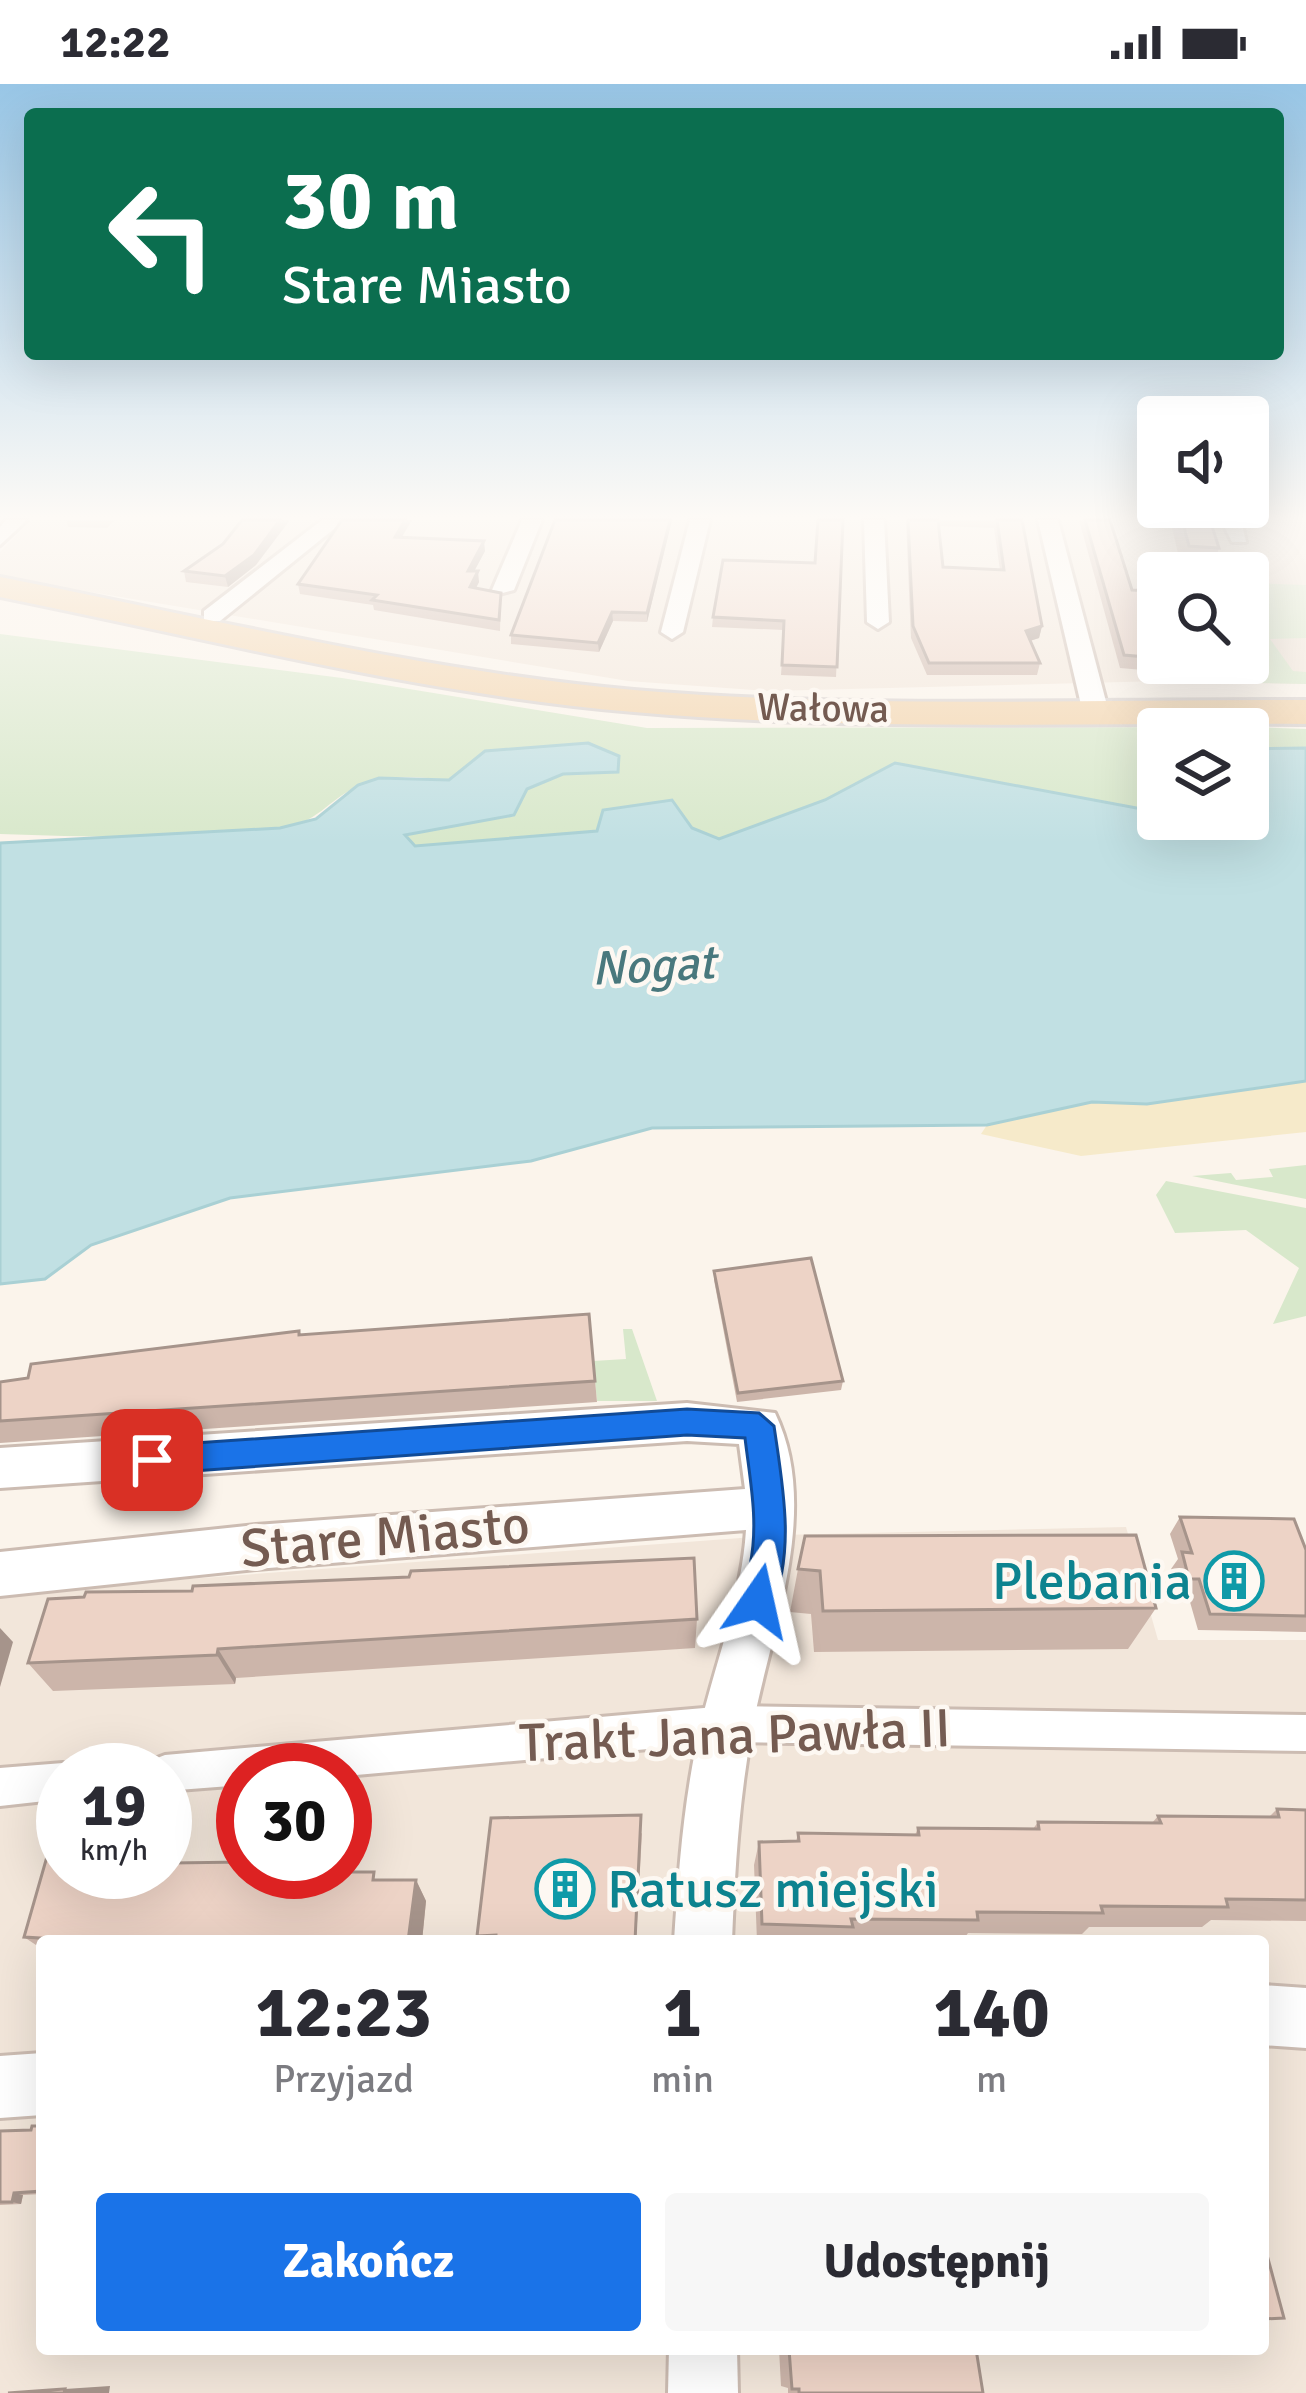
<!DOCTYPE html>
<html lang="pl">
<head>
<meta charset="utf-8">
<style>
	body { margin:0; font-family:Signika,sans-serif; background:#f7f7f7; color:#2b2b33; height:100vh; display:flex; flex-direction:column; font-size:45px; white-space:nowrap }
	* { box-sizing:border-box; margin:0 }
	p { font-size:39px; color:#7c7c81 }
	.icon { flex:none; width:66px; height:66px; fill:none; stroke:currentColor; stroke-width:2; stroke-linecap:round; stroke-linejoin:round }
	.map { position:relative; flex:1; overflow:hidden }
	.panel { position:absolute; left:36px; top:1851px; width:1233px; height:420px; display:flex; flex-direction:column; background:#fff; border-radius:12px; box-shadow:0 12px 48px #0002 }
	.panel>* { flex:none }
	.banner { position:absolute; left:24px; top:24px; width:1260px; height:252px; border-radius:12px; box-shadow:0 12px 48px #0002; background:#0b6e4f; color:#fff; overflow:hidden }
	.tools { position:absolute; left:1137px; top:312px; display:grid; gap:24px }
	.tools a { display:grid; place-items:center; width:132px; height:132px; border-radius:12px; background:#fff; box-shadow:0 12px 48px #0002; font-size:60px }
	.speed { position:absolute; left:36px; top:1659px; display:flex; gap:24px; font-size:60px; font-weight:700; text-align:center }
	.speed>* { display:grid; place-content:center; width:156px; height:156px; border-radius:50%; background:#fff; box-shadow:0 12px 48px #0002; line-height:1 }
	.speed small { font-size:30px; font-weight:400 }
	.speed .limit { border:18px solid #d22; background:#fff; color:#111 }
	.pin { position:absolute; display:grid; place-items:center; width:102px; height:102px; color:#fff; margin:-51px; border-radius:24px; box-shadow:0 6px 18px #0006 }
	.me { position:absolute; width:132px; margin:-66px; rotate:11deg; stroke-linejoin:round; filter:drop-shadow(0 0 9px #0008) }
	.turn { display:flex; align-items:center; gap:42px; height:252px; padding:0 60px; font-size:54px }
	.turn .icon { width:156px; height:156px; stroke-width:2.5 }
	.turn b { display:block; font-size:84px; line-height:102px }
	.eta { display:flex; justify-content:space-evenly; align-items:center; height:204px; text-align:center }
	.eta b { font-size:72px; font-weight:800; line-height:84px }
	.primary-button { display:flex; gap:24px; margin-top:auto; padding:24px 60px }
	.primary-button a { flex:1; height:138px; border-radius:12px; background:#1a73e8; color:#fff; font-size:48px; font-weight:800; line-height:138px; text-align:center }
	.primary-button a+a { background:#f7f7f7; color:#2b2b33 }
	.status { display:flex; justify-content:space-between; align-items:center; height:84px; padding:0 60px; background:#fff; direction:ltr }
	.status svg { height:33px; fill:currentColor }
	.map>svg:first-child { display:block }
	.residential { fill:#f2e6da; fill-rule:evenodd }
	.green { fill:#d8e8cb }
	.sand { fill:#f6eaca }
	.water { fill:#c1e0e3; stroke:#a9d0d4; stroke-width:3 }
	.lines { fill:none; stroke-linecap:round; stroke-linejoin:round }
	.pedestrian-casing { stroke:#ccbcb2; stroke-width:6 }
	.minor-casing { stroke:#ccbcb2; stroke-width:6 }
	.primary-casing { stroke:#d8d1ce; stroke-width:6 }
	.pedestrian { fill:#fff; fill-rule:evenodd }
	.minor { fill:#fff; fill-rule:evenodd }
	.primary { fill:#f2d3ab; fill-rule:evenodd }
	.wall { fill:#ccb5aa; fill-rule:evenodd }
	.shaded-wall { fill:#a6948b }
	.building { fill:#edd3c6; stroke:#a6948b; stroke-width:3 }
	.route { fill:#1a73e8; stroke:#114b97; stroke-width:3 }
	.labels { text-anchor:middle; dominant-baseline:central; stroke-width:9; stroke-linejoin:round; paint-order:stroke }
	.far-street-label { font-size:39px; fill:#745b51; stroke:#fdf8f2 }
	.water-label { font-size:48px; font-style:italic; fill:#49787d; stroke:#fdf8f2 }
	.near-street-label { font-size:54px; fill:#745b51; stroke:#fdf8f2 }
	.near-culture-label { font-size:54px; fill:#0d838f; stroke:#fdf8f2; text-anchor:end }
</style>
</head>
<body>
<div class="status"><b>12:22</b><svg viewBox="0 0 49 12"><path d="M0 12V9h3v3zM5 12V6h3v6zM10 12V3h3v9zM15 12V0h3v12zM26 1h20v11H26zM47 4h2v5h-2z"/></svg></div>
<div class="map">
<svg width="1306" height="2309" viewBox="0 0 1306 2309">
	<rect width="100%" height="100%" fill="#fbf4eb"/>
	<g class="residential">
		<path d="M31,436H1306V600L1163,597L769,607L628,597L0,493V468ZM1158,489H1248V579H1158Z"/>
		<path d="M1126,1443L1158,1556H1306V2309H0V1509L780,1451ZM63,1686H165V1788H63ZM243,1686H345V1788H243ZM42,1857H1263V2265H42Z"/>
	</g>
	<g class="green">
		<polygon points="1248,499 1306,501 1306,554 1270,555 1293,587 1306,588 1306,600 1253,599 1236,579 1248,579 1248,536 1257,532"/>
		<path d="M0,550L342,594L647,644L1247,643L1306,645V664L1248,665V645H1158V728L895,679L825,716L719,755L692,744L671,716L604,726L598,747L415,762L403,750L514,732L526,705L563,690L618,688L619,672L587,659L485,667L449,696C421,693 384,689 358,702C326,717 319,739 278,745C187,756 92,753 0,750Z"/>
		<polygon points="1306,1081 1306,1115 1192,1092 1231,1089 1236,1096 1273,1093 1269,1085"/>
		<polygon points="1166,1097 1306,1124 1306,1232 1273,1240 1299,1184 1246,1146 1175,1149 1156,1111"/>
		<polygon points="623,1245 632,1245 657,1317 597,1317 593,1277 626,1275"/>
	</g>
	<polygon class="sand" points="1306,997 1306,1048 1081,1072 981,1050 987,1041 1092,1018 1147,1020"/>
	<polygon class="water" points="588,659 619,672 618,688 563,690 527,705 514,731 405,751 415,762 597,747 603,726 672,716 692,744 719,755 825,716 895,679 1158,728 1158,735 1248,735 1248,665 1306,664 1306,997 1147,1020 1092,1018 987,1041 652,1044 531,1077 230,1114 91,1161 45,1195 0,1200 0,759 280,744 316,735 358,701 379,694 449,696 485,667"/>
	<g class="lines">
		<g class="pedestrian-casing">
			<g id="pedestrian">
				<polygon points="727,1622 1306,1631 1306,1667 727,1658 345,1692 345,1686 243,1686 243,1701 165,1707 165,1686 148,1686 152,1676 165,1671"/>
				<polygon points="63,1679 77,1686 63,1686 63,1715 0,1722 0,1684"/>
			</g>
		</g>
		<g class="minor-casing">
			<g id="minor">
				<polygon points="6,436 27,436 0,461 0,443"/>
				<polygon points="322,436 345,436 220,537 204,537 204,527"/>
				<polygon points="522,436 542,436 514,506 495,511 492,506"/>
				<polygon points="690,436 710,436 683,548 672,555 661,548"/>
				<polygon points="864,436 884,436 889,538 878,545 867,538"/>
				<polygon points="1038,436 1058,436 1108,625 1104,630 1086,630 1082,625"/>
				<polygon points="1221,436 1241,436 1246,458 1232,458"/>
				<path d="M687,1319L775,1329C822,1426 770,1548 752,1646C739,1716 735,1785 732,1857H674C679,1782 684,1709 702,1636C717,1574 742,1511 746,1446L256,1485L0,1512V1468L256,1441L745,1405L739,1360L687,1357L0,1404V1364Z"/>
				<polygon points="1263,1901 1306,1904 1306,1964 1263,1961"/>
				<polygon points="42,1969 42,2031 0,2034 0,1972"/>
				<polygon points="669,2265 737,2265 738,2309 668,2309"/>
			</g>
		</g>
		<g class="primary-casing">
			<path id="primary" d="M0,493C210,534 420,587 634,606C857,625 1082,615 1306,616V640C1082,638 857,648 634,628C420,610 210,555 0,513Z"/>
		</g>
		<use href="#pedestrian" class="pedestrian"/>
		<use href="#minor" class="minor"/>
		<use href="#primary" class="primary"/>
	</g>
	<g class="wall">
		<polygon points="66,436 115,436 107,444 68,443"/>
		<polygon points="555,436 672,436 647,538 613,537 599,568 511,560 511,551"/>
		<polygon points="843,436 836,593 781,591 784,546 712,543 713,533 815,479"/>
		<path d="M906,436H1022L1042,542L1039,554L1030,557L1040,579L1037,591H927L911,554ZM938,442L994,444L1000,486L943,483Z"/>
		<polygon points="1079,436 1110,436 1132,506 1158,507 1158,579 1216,579 1212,592 1120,584"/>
		<polygon points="1170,436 1210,436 1219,464 1211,488 1182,486"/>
		<polygon points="402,454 485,467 474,487 479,498 475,505 501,509 500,547 374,526 373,521 300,510 298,500"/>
		<polygon points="256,481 228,503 186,498 184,487"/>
		<polygon points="714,1187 843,1297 841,1306 737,1318 714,1196"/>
		<polygon points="589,1230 597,1318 0,1359 0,1298 299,1247 301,1251"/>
		<polygon points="1180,1433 1306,1466 1306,1548 1198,1546 1188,1511 1178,1511 1171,1485 1178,1475 1170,1450"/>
		<polygon points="798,1485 1156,1524 1128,1565 814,1568 811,1530 790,1528"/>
		<polygon points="48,1515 697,1535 695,1564 236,1594 235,1600 53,1607 28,1579"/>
		<polygon points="1277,1725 1306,1726 1306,1837 1211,1836 1202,1843 1089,1843 1082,1850 968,1849 963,1856 757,1857 754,1781 759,1758 796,1758 798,1749 915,1751 918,1744 1033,1745 1038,1738 1152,1739 1158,1732 1269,1733"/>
		<polygon points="642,1749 636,1857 480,1857 477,1852"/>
		<polygon points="172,1775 176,1779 243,1788 379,1796 416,1796 426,1817 422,1857 42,1857 42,1865 24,1853 63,1788"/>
		<polygon points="42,2042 42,2110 23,2111 21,2120 0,2121 0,2047 31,2046"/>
		<polygon points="779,2265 976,2265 983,2309 788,2309 788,2304 781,2302"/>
	</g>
	<g class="shaded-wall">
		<polygon points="280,436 290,436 256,481 228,503 225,492"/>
		<polygon points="405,436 412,436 396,463 395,453"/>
		<polygon points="670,436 672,436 647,538 647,529"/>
		<polygon points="484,457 485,467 469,497 468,487"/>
		<polygon points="478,487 479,498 471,514 470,503"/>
		<polygon points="612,528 613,537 599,568 598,559"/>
		<polygon points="1042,542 1039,554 1023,559 1026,547"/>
		<polygon points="0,1544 13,1558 0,1603"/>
		<polygon points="218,1565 236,1594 235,1600 217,1571"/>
		<polygon points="416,1796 426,1817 422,1857 408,1857"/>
		<polygon points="14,2109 23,2111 21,2120 12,2118"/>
		<polygon points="110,2302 109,2309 64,2309 65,2305"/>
	</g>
	<g class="building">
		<polygon points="242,436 280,436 254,471 225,492 184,487 223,460"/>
		<polygon points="342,436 405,436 395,453 484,457 468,487 478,487 470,503 501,509 499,536 372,516 377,511 298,500"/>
		<polygon points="555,436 670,436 647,529 612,528 598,559 511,551"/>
		<polygon points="818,436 843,436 837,583 782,581 784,537 713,533 723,476 815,479"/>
		<polygon points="908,436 938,436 943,483 1004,486 997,436 1022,436 1042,542 1026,547 1040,579 929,579 913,542"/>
		<polygon points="1085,436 1110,436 1132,506 1158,507 1158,574 1124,571"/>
		<polygon points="1182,436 1210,436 1219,464 1189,462"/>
		<polygon points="811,1174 843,1297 738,1309 714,1187"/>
		<polygon points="589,1230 595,1297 0,1337 0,1298 28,1294 31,1280 299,1247 299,1251"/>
		<polygon points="1180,1433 1294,1435 1306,1466 1306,1532 1210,1530 1199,1495 1189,1495 1182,1468 1192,1469"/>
		<polygon points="1136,1451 1156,1524 823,1527 820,1487 798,1485 805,1452"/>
		<polygon points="694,1474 697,1535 218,1565 217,1571 28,1579 48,1515 84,1513 86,1508 192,1507 193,1502 409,1493 411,1487"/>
		<polygon points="1277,1725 1306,1726 1306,1816 1226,1815 1228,1823 1101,1822 1103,1829 977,1828 978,1836 851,1835 853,1843 762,1840 759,1758 799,1757 798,1749 919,1751 918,1744 1039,1745 1038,1738 1161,1739 1158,1732 1279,1733"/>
		<polygon points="641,1731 635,1857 496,1857 496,1851 477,1852 491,1734"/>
		<polygon points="48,1769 63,1769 63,1788 165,1788 165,1775 172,1775 172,1779 243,1778 243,1788 374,1788 373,1796 416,1796 408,1857 90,1857 24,1853"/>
		<polygon points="32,2042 42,2042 42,2107 14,2109 12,2118 0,2118 0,2047 31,2046"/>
		<polygon points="1263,2156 1284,2234 1263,2235"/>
		<polygon points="789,2265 976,2265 983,2309 799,2309 799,2305 792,2305"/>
		<polygon points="65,2305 64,2309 8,2309"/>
	</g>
	<linearGradient id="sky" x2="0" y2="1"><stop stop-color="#98c6e6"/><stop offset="0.57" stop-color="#fdfaf6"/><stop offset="1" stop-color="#fdfaf6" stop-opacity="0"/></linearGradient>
	<rect width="1306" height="760" fill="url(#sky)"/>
	<path class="route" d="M687,1325L759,1329L774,1342C783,1404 796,1468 770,1528L758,1533L745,1528C738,1512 746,1498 750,1481C759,1439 750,1396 745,1354L687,1351L152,1390L141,1386L136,1376L141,1366L152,1362Z"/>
	<defs>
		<g id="building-ring" transform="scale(3)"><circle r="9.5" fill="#fdf8f2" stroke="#0f9aa8" stroke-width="1.5"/><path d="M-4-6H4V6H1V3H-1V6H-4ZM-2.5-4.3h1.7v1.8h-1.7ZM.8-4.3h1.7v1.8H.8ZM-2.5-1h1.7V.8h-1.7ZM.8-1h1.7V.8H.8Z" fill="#0f9aa8"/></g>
	</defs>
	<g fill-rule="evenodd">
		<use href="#building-ring" x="1234" y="1497"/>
		<use href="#building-ring" x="565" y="1805"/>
	</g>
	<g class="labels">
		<g class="far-street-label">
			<text transform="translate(823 624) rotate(1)">Wałowa</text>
		</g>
		<g class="water-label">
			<text transform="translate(653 882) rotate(-3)">Nogat</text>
		</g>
		<g class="near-street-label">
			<text transform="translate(385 1453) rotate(-5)">Stare Miasto</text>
			<text transform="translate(735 1652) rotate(-2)">Trakt Jana Pawła II</text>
		</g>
		<g class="near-culture-label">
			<text x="1192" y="1497">Plebania</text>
			<text x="607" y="1805" text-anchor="start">Ratusz miejski</text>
		</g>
	</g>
</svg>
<div class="tools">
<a><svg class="icon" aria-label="sound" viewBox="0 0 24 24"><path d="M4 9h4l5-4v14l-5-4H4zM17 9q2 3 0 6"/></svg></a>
<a><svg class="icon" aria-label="search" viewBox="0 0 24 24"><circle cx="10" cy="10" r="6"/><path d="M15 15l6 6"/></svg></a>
<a><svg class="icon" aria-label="layers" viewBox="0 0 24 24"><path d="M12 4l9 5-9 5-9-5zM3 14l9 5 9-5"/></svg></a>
</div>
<div class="speed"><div>19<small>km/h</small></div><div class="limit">30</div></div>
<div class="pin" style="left:152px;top:1376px;background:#d93025"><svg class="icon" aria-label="arrive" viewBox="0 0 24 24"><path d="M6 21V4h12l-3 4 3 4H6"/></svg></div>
<svg class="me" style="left:758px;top:1517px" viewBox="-20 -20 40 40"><path d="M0-17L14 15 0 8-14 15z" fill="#1a73e8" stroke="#fff" stroke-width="4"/></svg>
<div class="banner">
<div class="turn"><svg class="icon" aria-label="left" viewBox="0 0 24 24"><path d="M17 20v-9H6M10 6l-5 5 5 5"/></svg><div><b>30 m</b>Stare Miasto</div></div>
</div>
<section class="panel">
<div class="eta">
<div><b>12:23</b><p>Przyjazd</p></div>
<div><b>1</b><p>min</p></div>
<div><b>140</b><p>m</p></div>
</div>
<div class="primary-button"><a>Zakończ</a><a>Udostępnij</a></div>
</section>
</div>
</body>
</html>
